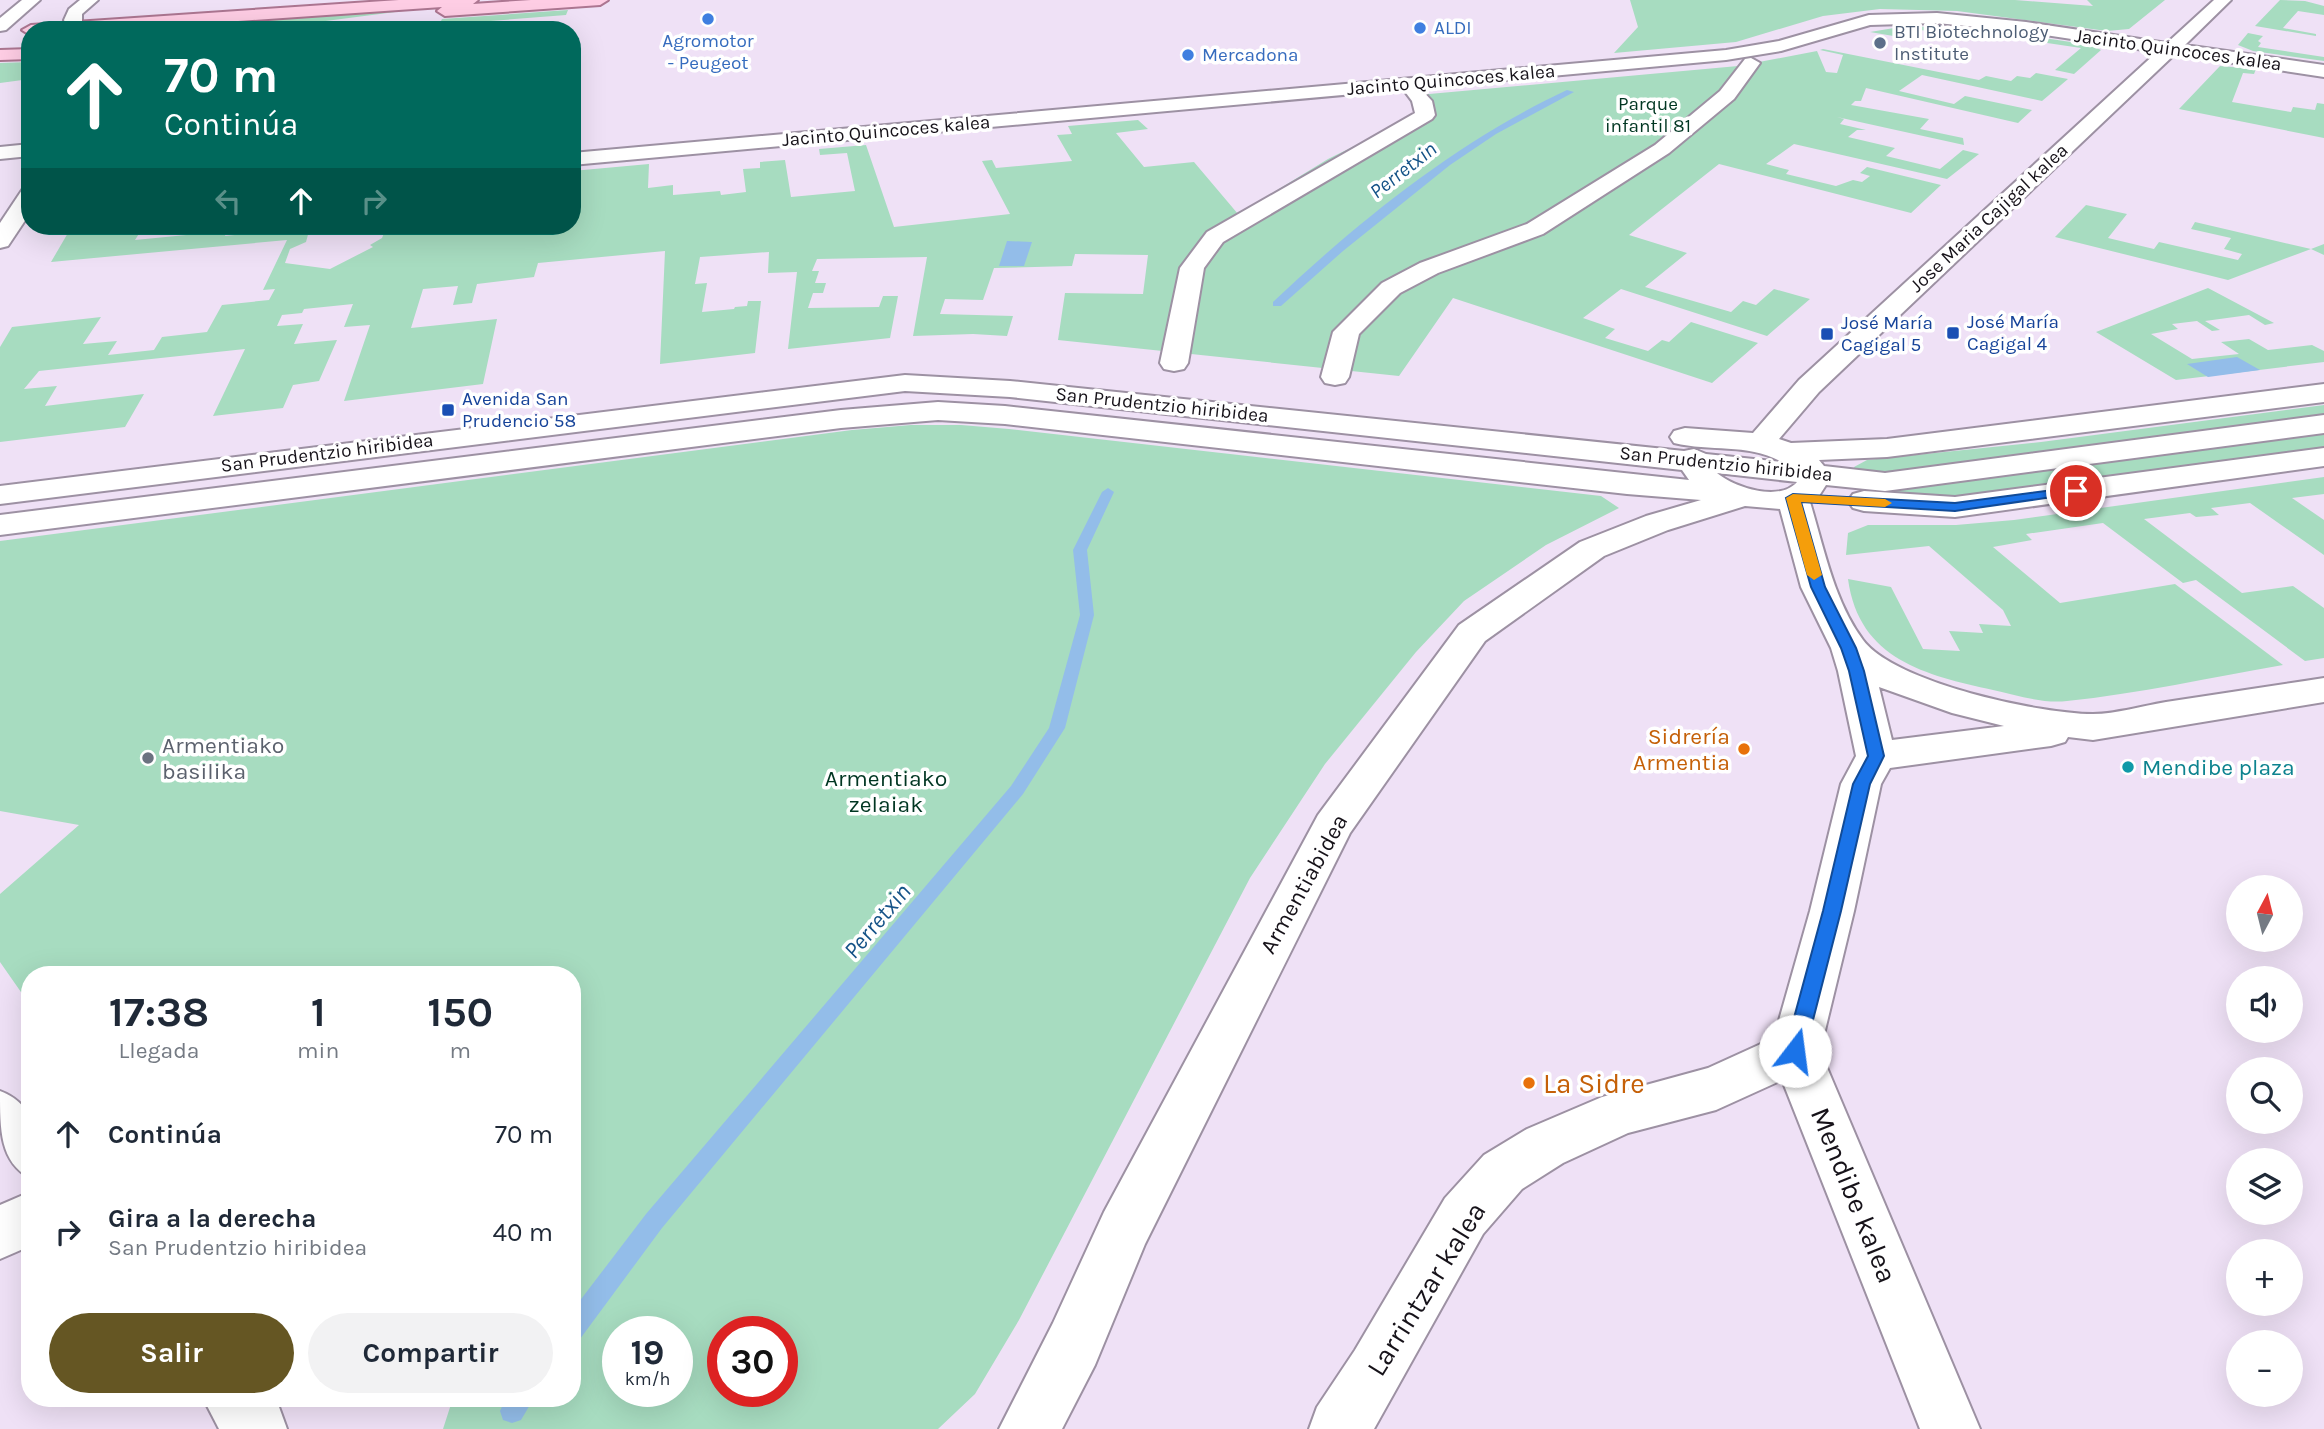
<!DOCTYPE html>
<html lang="es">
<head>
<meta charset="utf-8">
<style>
	body { margin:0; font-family:Karla,sans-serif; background:#f2f2f3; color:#1f2937; height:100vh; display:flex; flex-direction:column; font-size:26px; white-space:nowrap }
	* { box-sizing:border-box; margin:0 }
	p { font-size:23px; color:#747a83 }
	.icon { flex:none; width:38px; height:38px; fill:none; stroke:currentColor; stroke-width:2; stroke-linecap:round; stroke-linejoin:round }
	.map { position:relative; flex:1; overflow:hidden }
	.sheet { position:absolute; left:21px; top:966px; width:560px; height:441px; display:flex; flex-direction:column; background:#fff; border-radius:28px; box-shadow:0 7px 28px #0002 }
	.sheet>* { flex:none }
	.banner { position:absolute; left:21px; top:21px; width:560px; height:214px; border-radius:28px; box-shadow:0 7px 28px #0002; background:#00695c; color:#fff; overflow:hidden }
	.needle { width:46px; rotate:7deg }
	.controls { position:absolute; left:2226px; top:875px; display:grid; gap:14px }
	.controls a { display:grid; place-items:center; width:77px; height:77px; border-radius:50%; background:#fff; box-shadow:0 7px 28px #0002; font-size:35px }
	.speed { position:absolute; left:602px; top:1316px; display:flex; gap:14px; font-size:35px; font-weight:700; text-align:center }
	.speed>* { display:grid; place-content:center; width:91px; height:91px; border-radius:50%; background:#fff; box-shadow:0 7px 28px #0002; line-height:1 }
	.speed small { font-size:18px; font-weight:400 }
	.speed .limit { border:10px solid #d22; background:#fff; color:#111 }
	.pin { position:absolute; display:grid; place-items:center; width:60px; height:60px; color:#fff; margin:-30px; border:4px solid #fff; border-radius:50%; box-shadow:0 2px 7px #0007 }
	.me { position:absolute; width:77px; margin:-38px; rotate:15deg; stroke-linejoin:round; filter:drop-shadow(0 0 5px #0008) }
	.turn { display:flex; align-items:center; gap:24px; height:147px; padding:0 28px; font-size:32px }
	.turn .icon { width:91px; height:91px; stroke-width:2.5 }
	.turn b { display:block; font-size:49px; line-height:60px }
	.lanes { display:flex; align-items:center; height:66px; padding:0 28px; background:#0003; justify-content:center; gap:35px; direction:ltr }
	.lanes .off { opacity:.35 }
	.eta { display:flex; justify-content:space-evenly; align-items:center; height:119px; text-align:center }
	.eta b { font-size:42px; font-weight:700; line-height:49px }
	.action { display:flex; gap:14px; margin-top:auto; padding:14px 28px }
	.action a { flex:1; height:80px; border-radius:42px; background:#655623; color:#fff; font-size:28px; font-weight:700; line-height:80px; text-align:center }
	.action a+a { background:#f2f2f3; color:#1f2937 }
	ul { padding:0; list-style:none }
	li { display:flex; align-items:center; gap:21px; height:98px; padding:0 28px }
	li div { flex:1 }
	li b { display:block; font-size:26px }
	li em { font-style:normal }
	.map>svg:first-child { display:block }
	.green { fill:#a7dcc0; fill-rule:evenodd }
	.water { fill:#93bde9 }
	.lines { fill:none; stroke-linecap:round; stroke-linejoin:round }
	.stream { fill:#93bde9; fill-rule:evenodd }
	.minor-casing { stroke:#9d91a3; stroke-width:4 }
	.major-casing { stroke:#ac7691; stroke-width:4 }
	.minor { fill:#fff; fill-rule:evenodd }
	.major { fill:#fecde4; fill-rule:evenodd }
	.route { fill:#1a73e8; stroke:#114b97; stroke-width:2 }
	.slow { fill:#f59e0b }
	.shop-dot { fill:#3f7fe0; stroke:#fff; stroke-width:2.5 }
	.service-dot { fill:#5c6f8a; stroke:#fff; stroke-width:2.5 }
	.transit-dot { fill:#1a4fb4; stroke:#fff; stroke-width:2.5 }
	.food-dot { fill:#e8710a; stroke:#fff; stroke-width:2.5 }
	.worship-dot { fill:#6b7280; stroke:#fff; stroke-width:2.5 }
	.culture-dot { fill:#0f9aa8; stroke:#fff; stroke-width:2.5 }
	.labels { text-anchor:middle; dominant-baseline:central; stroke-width:7; stroke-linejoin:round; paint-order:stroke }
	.far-shop-label { font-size:19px; fill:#366cbe; stroke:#fff; text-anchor:start }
	.far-service-label { font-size:19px; fill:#4e5e75; stroke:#fff; text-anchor:start }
	.far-street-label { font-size:19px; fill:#161219; stroke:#fff }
	.far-park-label { font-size:19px; fill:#013622; stroke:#fff }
	.far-transit-label { font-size:19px; fill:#164399; stroke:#fff; text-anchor:start }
	.far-water-label { font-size:21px; font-style:italic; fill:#145287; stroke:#fff }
	.food-label { font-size:23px; fill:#c56008; stroke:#fff; text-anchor:end }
	.worship-label { font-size:23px; fill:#5b616d; stroke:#fff; text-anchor:start }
	.culture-label { font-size:23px; fill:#0d838f; stroke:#fff; text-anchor:start }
	.park-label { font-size:23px; fill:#013622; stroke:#fff }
	.street-label { font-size:23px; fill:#161219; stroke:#fff }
	.water-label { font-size:24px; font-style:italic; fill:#145287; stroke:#fff }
	.near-food-label { font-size:28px; fill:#c56008; stroke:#fff; text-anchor:start }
	.near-street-label { font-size:28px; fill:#161219; stroke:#fff }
</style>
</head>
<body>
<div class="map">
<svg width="2324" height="1429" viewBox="0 0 2324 1429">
	<rect width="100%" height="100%" fill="#efe1f6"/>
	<g class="green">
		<polygon points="517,0 554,0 403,11 256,30 171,30 170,25"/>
		<polygon points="1630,0 2015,0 2093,6 2087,0 2165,0 2129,29 2107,31 1957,11 1880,9 1823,16 1736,42 1614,53 1638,27"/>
		<polygon points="2280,0 2305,1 2324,6 2324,15 2298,11 2283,28 2316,34 2316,36 2255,26"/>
		<polygon points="568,10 566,15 439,25 442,19"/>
		<polygon points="1906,26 1982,29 2091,45 2101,50 2074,74 2055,70 2081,48 1953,29 1949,32 1918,30 1905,38 1870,32"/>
		<polygon points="2248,33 2263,36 2258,41 2261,43 2258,47 2324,57 2324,61 2253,51 2238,45"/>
		<polygon points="1823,49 1979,80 1986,76 2011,81 2017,76 2030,78 2036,73 2068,79 2042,101 1922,75 1899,91 1954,104 1965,96 2032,110 2018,123 1866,88 1861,101 1855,101 1851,105 1929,119 1920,129 1963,138 1964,145 1837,117 1844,119 1840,124 1866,130 1857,130 1848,137 1895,148 1886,156 1940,169 1963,150 1979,154 1947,179 1794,144 1766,164 1789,170 1786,174 1836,186 1853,180 1862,182 1870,176 1860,173 1867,167 1941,185 1911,213 1719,164 1629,235 1687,253 1645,287 1731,312 1743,301 1756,305 1774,289 1810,299 1767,336 1621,289 1583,318 1615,329 1605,338 1648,351 1662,340 1669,342 1691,322 1758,343 1712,383 1453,298 1399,376 1058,340 1065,293 1143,294 1148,255 1075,254 1072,266 994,268 983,300 945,299 940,314 1013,316 1007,336 973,334 913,336 927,257 817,259 812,271 819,271 815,283 826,283 823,293 813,293 808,308 879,307 883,296 898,296 890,338 788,349 797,272 768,273 769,252 700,257 695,284 707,283 702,312 734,309 735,307 747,306 748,301 761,301 755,353 660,364 665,251 538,263 534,277 477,284 472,303 453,305 458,286 423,289 411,328 497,319 483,384 344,401 370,325 344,327 353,304 304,309 302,313 282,315 277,326 303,324 294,344 337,340 319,381 293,385 283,408 213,416 245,349 39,371 24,389 57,386 45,406 144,394 125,427 0,442 0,347 12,327 101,317 83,344 117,341 108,355 154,350 162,337 207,332 222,305 269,300 275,289 263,290 287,240 51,262 72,226 144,226 135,240 227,231 225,236 292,229 309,231 306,242 290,249 285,263 330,269 373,247 370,245 382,238 387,226 572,226 572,171 649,164 648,188 673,185 673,195 720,191 721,195 746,192 743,169 760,168 760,162 785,160 791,197 855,191 847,153 820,155 819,149 866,145 894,227 1010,214 982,161 992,160 996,168 1072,161 1057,135 1072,134 1068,126 1138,120 1148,129 1116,133 1144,167 1194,162 1238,214 1328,159 1411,118 1416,112 1407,96 1738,66 1817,51 1826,72 1837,73 1843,55 1820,50"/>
		<polygon points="30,62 30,79 0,83 0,63"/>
		<polygon points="2220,66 2256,69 2254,74 2243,73 2232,102 2291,112 2293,107 2315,110 2317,103 2324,104 2324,138 2179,109"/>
		<polygon points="2086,205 2127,214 2108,238 2154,249 2159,242 2238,260 2242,254 2224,249 2231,238 2191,229 2195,222 2311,249 2324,244 2324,255 2311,249 2228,280 2055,237"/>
		<polygon points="2208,288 2274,323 2265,325 2249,315 2205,321 2220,330 2212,331 2197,321 2172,324 2178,329 2151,334 2192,359 2239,354 2221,342 2249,339 2268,350 2312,345 2324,351 2324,362 2176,380 2096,332"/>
		<path d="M2324,405V448L1942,499C1912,498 1864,503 1854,467L1867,460L2041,442Z"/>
		<path d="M911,425H961L1009,429L1601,496L1619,508L1546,545L1464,601L1416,652L1325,764L1250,878L1019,1320L975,1394L938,1429H443L453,1398H572V975H30V1005L0,962V894L79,825L0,811V541L852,430ZM618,1332H677V1391H618ZM723,1332H782V1391H723Z"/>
		<path d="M2324,477V494L2292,498L2324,520V555L2250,503L2211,508L2219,515L2196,517L2190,513L2144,519L2242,593L2293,586L2324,608V658L2305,661L2196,580L2183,583L2103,523L2026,534L2032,540L1993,547L2060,603L2175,584L2283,665C2213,677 2137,694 2067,701C2043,704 2016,695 1993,690C1926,675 1859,660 1848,579L1891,587L1923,649L1960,651L1949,631L1983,633L1979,624L2011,626L2003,610L1929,546L1846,555L1848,533L1868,525H1956L2014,520Z"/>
	</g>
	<g class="water">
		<polygon points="1007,241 1032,242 1024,266 999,266"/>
		<polygon points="2237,357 2260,370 2208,377 2187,364"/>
	</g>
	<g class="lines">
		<g class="stream">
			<path d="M1567,90L1574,92L1496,134L1450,165L1343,251L1281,306H1273V302C1361,219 1458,141 1567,90Z"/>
			<polygon points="1108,488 1114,492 1087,550 1094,615 1065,728 1023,794 662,1228 580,1339 572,1343 572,1311 646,1214 1011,786 1049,728 1080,615 1073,550 1102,492"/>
			<polygon points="506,1398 534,1398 521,1420 512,1423 503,1420 500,1411"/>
		</g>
		<g class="minor-casing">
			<g id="minor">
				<polygon points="22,0 40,0 6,30 0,31 0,18"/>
				<polygon points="80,0 98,0 82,14 82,30 68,30 64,20 69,9"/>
				<path d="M2214,0H2231L2185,45L2324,65V77L2175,54L1819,392L1779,439L1791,443L1887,439L2324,384V402L1887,457L1819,460L1824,466L1885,473L2324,415V433L1885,491L1826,485L1817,499L1810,502C1824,548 1834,601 1863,640C1895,683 2041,714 2093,714C2116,714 2142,706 2166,702C2219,694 2271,686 2324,678V702L2093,740L2068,737L2065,742L2051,746L1890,768L1881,784L1854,911L1820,1051L1980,1429H1920L1782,1080L1716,1110L1628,1133L1563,1163L1522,1189L1483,1234L1374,1429H1309L1317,1407L1355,1350L1445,1198L1484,1155L1527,1129L1602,1097L1708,1068L1774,1038L1810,911L1841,784L1856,756L1838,671L1831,648L1801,587L1780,509L1745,506L1668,530L1604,556L1485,641L1350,833L1145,1244L1095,1365L1062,1429H999L1053,1323L1104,1212L1318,815L1459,625L1580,542L1646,516L1701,500L1627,494L1005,424L938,420L841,428L0,535V515L841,410L938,402L1005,406L1689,480L1682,470L1010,397L905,391L0,504V486L905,375L1010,381L1684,451L1694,449L1706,454L1782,462C1748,443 1711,452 1674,443L1670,437L1674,431L1685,428L1753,433L1799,380L2157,52L2026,32L1937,23L1870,25L1781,51L1726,60L1420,88L1432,101L1435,115L1432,119L1223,242L1204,268L1188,363L1184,369L1174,371L1164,369L1160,363L1180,268L1207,232L1415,113L1412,101L1406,93L1409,89L572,165V153L1726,50L1779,41L1869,15L1937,13L2026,22L2167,43ZM1717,473L1797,482C1780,502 1735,488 1717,473ZM1879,687L1952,713L2004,726L1892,740Z"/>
				<polygon points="1751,58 1760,63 1734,99 1669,153 1543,234 1438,273 1400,293 1359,334 1349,377 1345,383 1335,385 1325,383 1321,377 1333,332 1382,283 1420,263 1527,224 1655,145 1720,91 1745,59"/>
				<polygon points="30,144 30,156 0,159 0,147"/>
				<polygon points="30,188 30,213 8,246 0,248 0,223 22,190"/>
				<polygon points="2324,448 2324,466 1955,517 1864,511 1853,508 1848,501 1853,494 1864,491 1955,497"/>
				<path d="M0,1091C42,1107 30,1139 30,1178C0,1162 0,1130 0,1091Z"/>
				<polygon points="30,1192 30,1246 0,1259 0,1205"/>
				<polygon points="203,1398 271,1398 279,1407 287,1429 219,1429"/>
			</g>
		</g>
		<g class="major-casing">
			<g id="major">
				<polygon points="399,0 478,0 473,4 531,0 608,0 600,5 445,16 437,11 442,7 109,30 30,30 30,35 22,30 31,25"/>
				<polygon points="30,49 30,59 0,60 0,50"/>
			</g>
		</g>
		<use href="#minor" class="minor"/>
		<use href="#major" class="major"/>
	</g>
	<polygon class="route" points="2076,487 2080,488 2080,493 1955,511 1801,502 1825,587 1856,648 1864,671 1884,756 1870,784 1841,911 1805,1051 1802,1057 1795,1060 1788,1057 1785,1051 1823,911 1853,784 1868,756 1849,671 1841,648 1811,587 1786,498 1793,494 1955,503"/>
	<polygon class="slow" points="1793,494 1885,499 1892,503 1885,507 1801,502 1822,575 1814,580 1807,575 1786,498"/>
	<g class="shop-dot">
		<circle cx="708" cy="19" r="7"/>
		<circle cx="1420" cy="28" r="7"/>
		<circle cx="1188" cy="55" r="7"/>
	</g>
	<circle class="service-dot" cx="1880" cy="43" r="7"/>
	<g class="transit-dot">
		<rect x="1946" y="326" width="14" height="14" rx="3.5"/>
		<rect x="1820" y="327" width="14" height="14" rx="3.5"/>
		<rect x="441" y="403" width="14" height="14" rx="3.5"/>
	</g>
	<g class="food-dot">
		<circle cx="1744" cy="749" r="7"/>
		<circle cx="1529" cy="1083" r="7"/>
	</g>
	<circle class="worship-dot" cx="148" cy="758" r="7"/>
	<circle class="culture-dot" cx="2128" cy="767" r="7"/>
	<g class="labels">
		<g class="far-shop-label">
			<text x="1434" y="28">ALDI</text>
			<text x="708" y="41" text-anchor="middle">Agromotor<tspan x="708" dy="22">- Peugeot</tspan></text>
			<text x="1202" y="55">Mercadona</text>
		</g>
		<g class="far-service-label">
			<text x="1894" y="32">BTI Biotechnology<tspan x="1894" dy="22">Institute</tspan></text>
		</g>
		<g class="far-street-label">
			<text transform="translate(2178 50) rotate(8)">Jacinto Quincoces kalea</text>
			<text transform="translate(1451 80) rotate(-5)">Jacinto Quincoces kalea</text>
			<text transform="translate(886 131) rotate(-5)">Jacinto Quincoces kalea</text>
			<text transform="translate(1989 218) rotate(-43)">Jose Maria Cajigal kalea</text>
			<text transform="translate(1162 405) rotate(6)">San Prudentzio hiribidea</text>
			<text transform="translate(327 453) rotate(-7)">San Prudentzio hiribidea</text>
			<text transform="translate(1726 464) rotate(6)">San Prudentzio hiribidea</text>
		</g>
		<g class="far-park-label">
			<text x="1648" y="104">Parque<tspan x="1648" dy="22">infantil 81</tspan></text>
		</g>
		<g class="far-transit-label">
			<text x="1967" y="322">José María<tspan x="1967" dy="22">Cagigal 4</tspan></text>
			<text x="1841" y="323">José María<tspan x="1841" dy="22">Cagigal 5</tspan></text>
			<text x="462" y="399">Avenida San<tspan x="462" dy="22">Prudencio 58</tspan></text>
		</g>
		<g class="far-water-label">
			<text transform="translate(1403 170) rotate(-38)">Perretxin</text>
		</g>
		<g class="food-label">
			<text x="1730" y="736">Sidrería<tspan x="1730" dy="26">Armentia</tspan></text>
		</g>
		<g class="worship-label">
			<text x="162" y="745">Armentiako<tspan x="162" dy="26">basilika</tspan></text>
		</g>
		<g class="culture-label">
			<text x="2142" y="767">Mendibe plaza</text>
		</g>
		<g class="park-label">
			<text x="886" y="778">Armentiako<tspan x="886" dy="26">zelaiak</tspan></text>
		</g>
		<g class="street-label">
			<text transform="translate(1304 884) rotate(-61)">Armentiabidea</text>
		</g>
		<g class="water-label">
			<text transform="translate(877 921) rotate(-50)">Perretxin</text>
		</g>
		<g class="near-food-label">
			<text x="1543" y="1083">La Sidre</text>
		</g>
		<g class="near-street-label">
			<text transform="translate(1854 1195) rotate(68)">Mendibe kalea</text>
			<text transform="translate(1426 1289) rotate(-58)">Larrintzar kalea</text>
		</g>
	</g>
</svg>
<div class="controls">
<a><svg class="needle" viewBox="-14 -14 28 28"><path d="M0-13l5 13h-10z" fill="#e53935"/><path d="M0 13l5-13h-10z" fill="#747a83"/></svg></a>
<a><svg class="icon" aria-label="sound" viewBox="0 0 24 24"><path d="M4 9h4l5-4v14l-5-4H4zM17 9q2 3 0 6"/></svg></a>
<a><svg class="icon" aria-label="search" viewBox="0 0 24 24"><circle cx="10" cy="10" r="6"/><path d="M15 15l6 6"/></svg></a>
<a><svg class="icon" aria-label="layers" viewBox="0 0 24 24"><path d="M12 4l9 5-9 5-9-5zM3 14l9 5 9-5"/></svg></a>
<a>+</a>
<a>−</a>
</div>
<div class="speed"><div>19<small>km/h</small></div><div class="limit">30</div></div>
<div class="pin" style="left:2076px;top:491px;background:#d93025"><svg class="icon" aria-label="arrive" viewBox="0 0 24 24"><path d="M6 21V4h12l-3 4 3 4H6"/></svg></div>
<svg class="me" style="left:1795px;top:1051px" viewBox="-20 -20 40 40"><circle r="19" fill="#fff"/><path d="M0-13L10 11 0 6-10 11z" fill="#1a73e8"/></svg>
<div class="banner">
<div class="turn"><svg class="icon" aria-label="ahead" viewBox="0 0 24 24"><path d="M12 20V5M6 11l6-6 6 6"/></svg><div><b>70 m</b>Continúa</div></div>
<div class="lanes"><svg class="icon off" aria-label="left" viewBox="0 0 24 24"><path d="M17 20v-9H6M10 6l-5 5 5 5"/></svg><svg class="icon" aria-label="ahead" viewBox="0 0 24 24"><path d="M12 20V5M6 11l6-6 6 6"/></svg><svg class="icon off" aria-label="right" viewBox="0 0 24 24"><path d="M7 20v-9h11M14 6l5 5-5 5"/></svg></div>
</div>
<section class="sheet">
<div class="eta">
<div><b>17:38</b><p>Llegada</p></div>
<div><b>1</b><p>min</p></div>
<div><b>150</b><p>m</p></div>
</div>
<ul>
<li><svg class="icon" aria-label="ahead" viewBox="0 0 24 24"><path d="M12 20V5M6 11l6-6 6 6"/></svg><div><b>Continúa</b></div><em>70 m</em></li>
<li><svg class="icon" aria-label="right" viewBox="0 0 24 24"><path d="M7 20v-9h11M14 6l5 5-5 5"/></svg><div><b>Gira a la derecha</b><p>San Prudentzio hiribidea</p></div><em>40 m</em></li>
</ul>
<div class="action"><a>Salir</a><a>Compartir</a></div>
</section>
</div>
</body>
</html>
